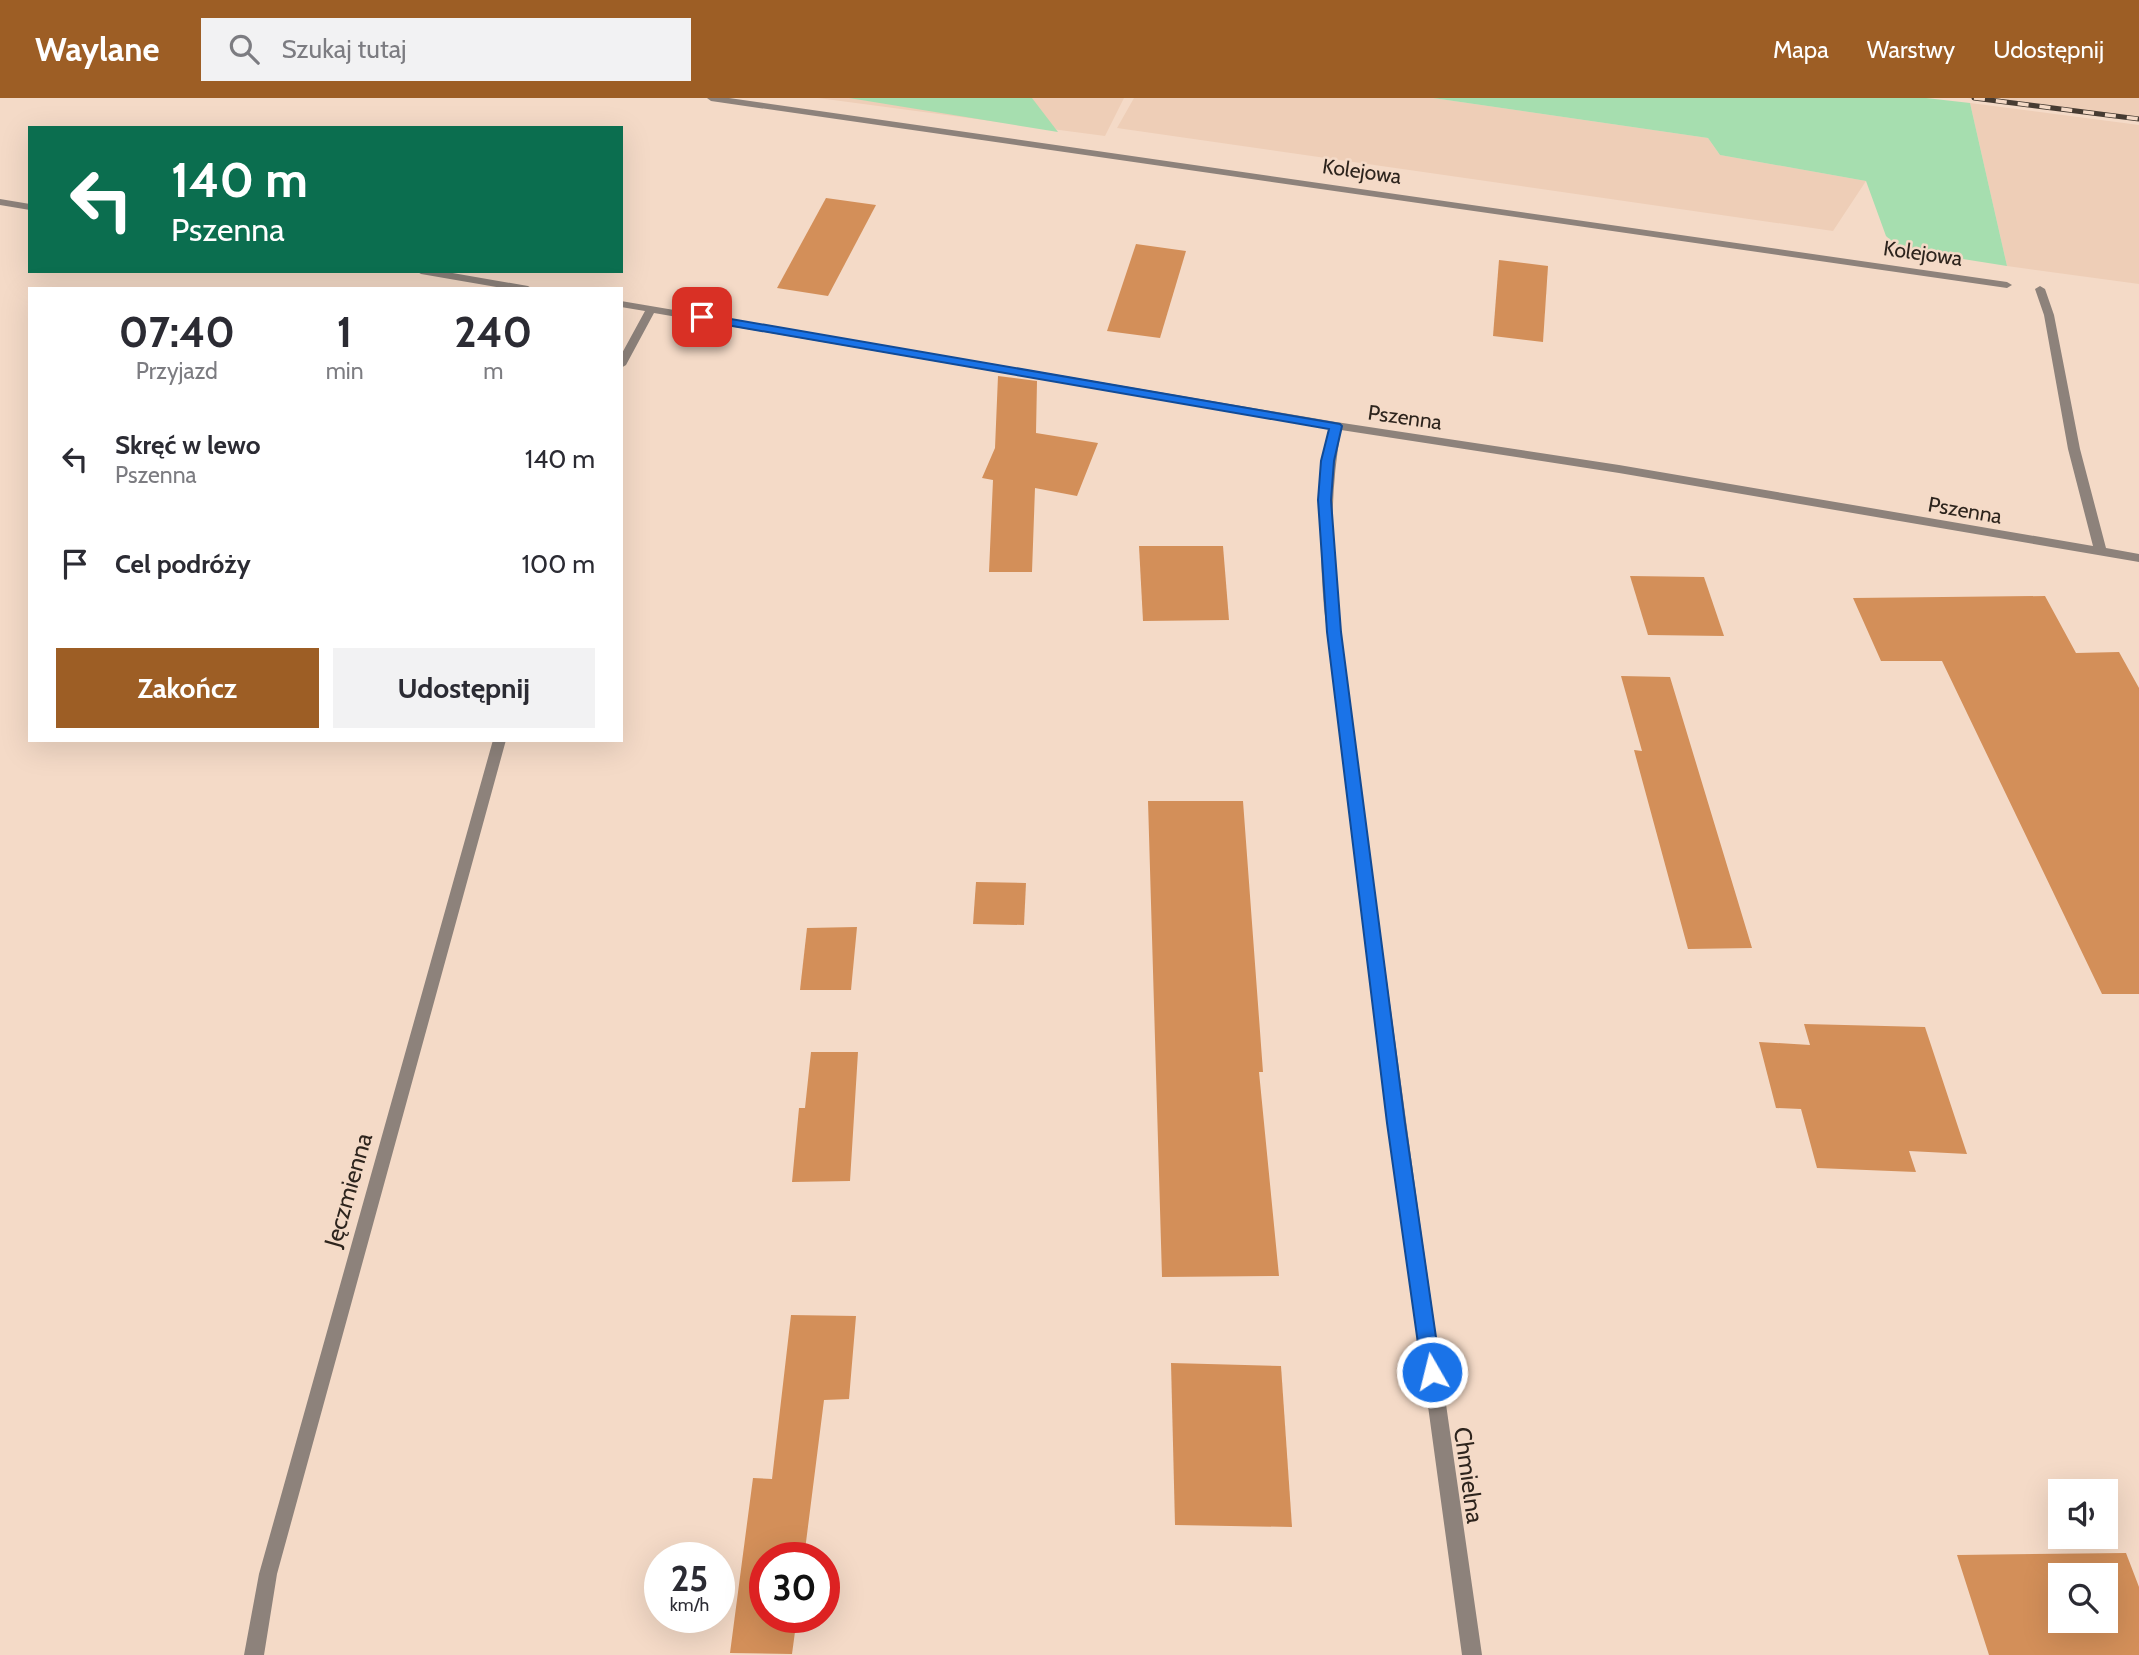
<!DOCTYPE html>
<html lang="pl">
<head>
<meta charset="utf-8">
<style>
	body { margin:0; font-family:Cabin,sans-serif; background:#f2f2f3; color:#2b2b33; height:100vh; display:flex; flex-direction:column; font-size:26px; white-space:nowrap }
	* { box-sizing:border-box; margin:0 }
	p { font-size:23px; color:#7c7c81 }
	.icon { flex:none; width:38px; height:38px; fill:none; stroke:currentColor; stroke-width:2; stroke-linecap:round; stroke-linejoin:round }
	.map { position:relative; flex:1; overflow:hidden }
	.details { position:absolute; left:28px; top:189px; width:595px; height:455px; display:flex; flex-direction:column; background:#fff; border-radius:0px; box-shadow:0 7px 28px #0002 }
	.details>* { flex:none }
	.hud { position:absolute; left:28px; top:28px; width:595px; height:147px; border-radius:0px; box-shadow:0 7px 28px #0002; background:#0b6e4f; color:#fff; overflow:hidden }
	.tools { position:absolute; left:2048px; top:1381px; display:grid; gap:14px }
	.tools a { display:grid; place-items:center; width:70px; height:70px; border-radius:0px; background:#fff; box-shadow:0 7px 28px #0002; font-size:35px }
	.speed { position:absolute; left:644px; top:1444px; display:flex; gap:14px; font-size:35px; font-weight:700; text-align:center }
	.speed>* { display:grid; place-content:center; width:91px; height:91px; border-radius:50%; background:#fff; box-shadow:0 7px 28px #0002; line-height:1 }
	.speed small { font-size:18px; font-weight:400 }
	.speed .limit { border:10px solid #d22; background:#fff; color:#111 }
	.pin { position:absolute; display:grid; place-items:center; width:60px; height:60px; color:#fff; margin:-30px; border-radius:14px; box-shadow:0 4px 10px #0006 }
	.me { position:absolute; width:77px; margin:-38px; rotate:352deg; stroke-linejoin:round; filter:drop-shadow(0 0 5px #0008) }
	.turn { display:flex; align-items:center; gap:24px; height:147px; padding:0 28px; font-size:32px }
	.turn .icon { width:91px; height:91px; stroke-width:2.5 }
	.turn b { display:block; font-size:49px; line-height:60px }
	.eta { display:flex; justify-content:space-evenly; align-items:center; height:119px; text-align:center }
	.eta b { font-size:42px; font-weight:700; line-height:49px }
	.primary-button { display:flex; gap:14px; margin-top:auto; padding:14px 28px }
	.primary-button a { flex:1; height:80px; border-radius:0px; background:#9d5e25; color:#fff; font-size:28px; font-weight:700; line-height:80px; text-align:center }
	.primary-button a+a { background:#f2f2f3; color:#2b2b33 }
	ul { padding:0; list-style:none }
	li { display:flex; align-items:center; gap:21px; height:105px; padding:0 28px }
	li div { flex:1 }
	li b { display:block; font-size:26px }
	li em { font-style:normal }
	header { display:flex; align-items:center; gap:42px; box-sizing:border-box; height:98px; padding:0 35px; background:#9d5e25; color:#fff }
	header strong { font-size:33px }
	nav { display:flex; gap:38px; margin-inline-start:auto; font-size:24px }
	.search { width:490px; height:63px; background:#f2f2f3; display:flex; align-items:center; gap:18px; box-sizing:border-box; padding:0 24px; border-radius:0px; color:#7c7c81; font-size:26px }
	.map>svg:first-child { display:block }
	.built { fill:#eeceb7 }
	.green { fill:#a6deaf }
	.building { fill:#d38f59; fill-rule:evenodd }
	.lines { fill:none; stroke-linecap:round; stroke-linejoin:round }
	.minor { fill:#8d827b; fill-rule:evenodd }
	.rail-casing { stroke:#463b32; stroke-width:5 }
	.rail { stroke:#f4dac7; stroke-width:3.5; stroke-dasharray:11; stroke-linecap:butt }
	.route { fill:#1a73e8; stroke:#114b97; stroke-width:2 }
	.labels { text-anchor:middle; dominant-baseline:central; stroke-width:5; stroke-linejoin:round; paint-order:stroke }
	.far-street-label { font-size:21px; fill:#2d241d; stroke:#f4dac7 }
	.street-label { font-size:24px; fill:#2d241d; stroke:#f4dac7 }
</style>
</head>
<body>
<header>
<strong>Waylane</strong>
<div class="search"><svg class="icon" aria-label="search" viewBox="0 0 24 24"><circle cx="10" cy="10" r="6"/><path d="M15 15l6 6"/></svg>Szukaj tutaj</div>
<nav><a>Mapa</a><a>Warstwy</a><a>Udostępnij</a></nav>
</header>
<div class="map">
<svg width="2139" height="1557" viewBox="0 0 2139 1557">
	<rect width="100%" height="100%" fill="#f4dac7"/>
	<g class="built">
		<polygon points="818,0 1124,0 1105,38"/>
		<polygon points="1134,0 1433,0 1708,40 1720,57 1866,83 1833,133 1117,30"/>
		<polygon points="1967,0 2139,0 2139,22 1992,3"/>
		<polygon points="1970,5 2139,27 2139,186 2007,168"/>
	</g>
	<g class="green">
		<polygon points="849,0 1032,0 1058,34"/>
		<polygon points="1433,0 1926,0 1970,5 2007,168 1900,151 1886,138 1866,83 1720,57 1708,40"/>
	</g>
	<g class="building">
		<polygon points="826,100 876,107 828,198 777,190"/>
		<polygon points="1136,146 1186,153 1160,240 1107,233"/>
		<polygon points="1499,162 1548,168 1543,244 1493,238"/>
		<polygon points="998,278 1037,283 1036,335 1098,345 1077,398 1035,390 1032,474 989,474 993,382 982,380 995,350"/>
		<polygon points="1139,448 1223,448 1229,522 1143,523"/>
		<polygon points="1630,478 1704,479 1724,538 1648,537"/>
		<polygon points="2045,498 2076,555 2119,554 2139,590 2139,896 2102,896 1942,563 1881,563 1853,500"/>
		<polygon points="1621,578 1670,579 1752,850 1688,851 1634,652 1642,653"/>
		<polygon points="1148,703 1243,703 1263,974 1259,974 1279,1178 1162,1179"/>
		<polygon points="976,784 1026,785 1024,827 973,826"/>
		<polygon points="857,829 851,892 800,892 807,830"/>
		<polygon points="1804,926 1925,929 1967,1056 1909,1053 1916,1074 1817,1070 1801,1011 1776,1010 1759,944 1810,947"/>
		<polygon points="811,954 858,954 850,1083 792,1084 799,1010 805,1010"/>
		<polygon points="791,1217 856,1218 849,1301 824,1302 804,1460 765,1460 765,1519 797,1519 792,1556 730,1555 753,1380 772,1381"/>
		<polygon points="1171,1265 1281,1268 1292,1429 1175,1427"/>
		<path d="M2126,1455L2139,1489V1557H1989L1957,1457ZM2060,1477H2105V1522H2060Z"/>
	</g>
	<g class="lines">
		<g class="minor">
			<polygon points="707,0 729,0 2007,184 2012,187 2007,190 711,3"/>
			<polygon points="0,101 30,106 30,112 0,107"/>
			<polygon points="416,173 441,173 528,188 533,191 508,191 421,176"/>
			<path d="M2040,188L2045,191L2054,217L2080,351L2106,450L2139,456V464L1619,375L1341,332C1330,393 1331,450 1336,510L1420,1125L1482,1557H1462L1403,1125L1324,510C1319,449 1319,391 1330,331L654,215L626,267L621,270V257L645,213L621,209V203L1336,324L1619,367L2093,448L2068,351L2044,217L2035,191Z"/>
			<polygon points="493,642 506,642 277,1476 264,1557 244,1557 259,1476"/>
		</g>
		<g class="rail-casing">
			<polyline id="rail" points="1974,0 2139,21"/>
		</g>
		<use href="#rail" class="rail"/>
	</g>
	<polygon class="route" points="702,216 1340,326 1342,328 1334,363 1331,402 1341,534 1405,1025 1441,1274 1439,1281 1432,1284 1425,1281 1422,1274 1387,1025 1327,534 1318,402 1321,363 1329,331 698,222 696,219"/>
	<g class="labels">
		<g class="far-street-label">
			<text transform="translate(1362 73) rotate(8)">Kolejowa</text>
			<text transform="translate(1923 155) rotate(8)">Kolejowa</text>
			<text transform="translate(1405 319) rotate(8)">Pszenna</text>
			<text transform="translate(1965 412) rotate(10)">Pszenna</text>
		</g>
		<g class="street-label">
			<text transform="translate(348 1092) rotate(-74)">Jęczmienna</text>
			<text transform="translate(1469 1377) rotate(82)">Chmielna</text>
		</g>
	</g>
</svg>
<div class="tools">
<a><svg class="icon" aria-label="sound" viewBox="0 0 24 24"><path d="M4 9h4l5-4v14l-5-4H4zM17 9q2 3 0 6"/></svg></a>
<a><svg class="icon" aria-label="search" viewBox="0 0 24 24"><circle cx="10" cy="10" r="6"/><path d="M15 15l6 6"/></svg></a>
</div>
<div class="speed"><div>25<small>km/h</small></div><div class="limit">30</div></div>
<div class="pin" style="left:702px;top:219px;background:#d93025"><svg class="icon" aria-label="arrive" viewBox="0 0 24 24"><path d="M6 21V4h12l-3 4 3 4H6"/></svg></div>
<svg class="me" style="left:1432px;top:1274px" viewBox="-20 -20 40 40"><circle r="17" fill="#1a73e8" stroke="#fff" stroke-width="3"/><path d="M0-11L8 9 0 5-8 9z" fill="#fff"/></svg>
<div class="hud">
<div class="turn"><svg class="icon" aria-label="left" viewBox="0 0 24 24"><path d="M17 20v-9H6M10 6l-5 5 5 5"/></svg><div><b>140 m</b>Pszenna</div></div>
</div>
<section class="details">
<div class="eta">
<div><b>07:40</b><p>Przyjazd</p></div>
<div><b>1</b><p>min</p></div>
<div><b>240</b><p>m</p></div>
</div>
<ul>
<li><svg class="icon" aria-label="left" viewBox="0 0 24 24"><path d="M17 20v-9H6M10 6l-5 5 5 5"/></svg><div><b>Skręć w lewo</b><p>Pszenna</p></div><em>140 m</em></li>
<li><svg class="icon" aria-label="arrive" viewBox="0 0 24 24"><path d="M6 21V4h12l-3 4 3 4H6"/></svg><div><b>Cel podróży</b></div><em>100 m</em></li>
</ul>
<div class="primary-button"><a>Zakończ</a><a>Udostępnij</a></div>
</section>
</div>
</body>
</html>
